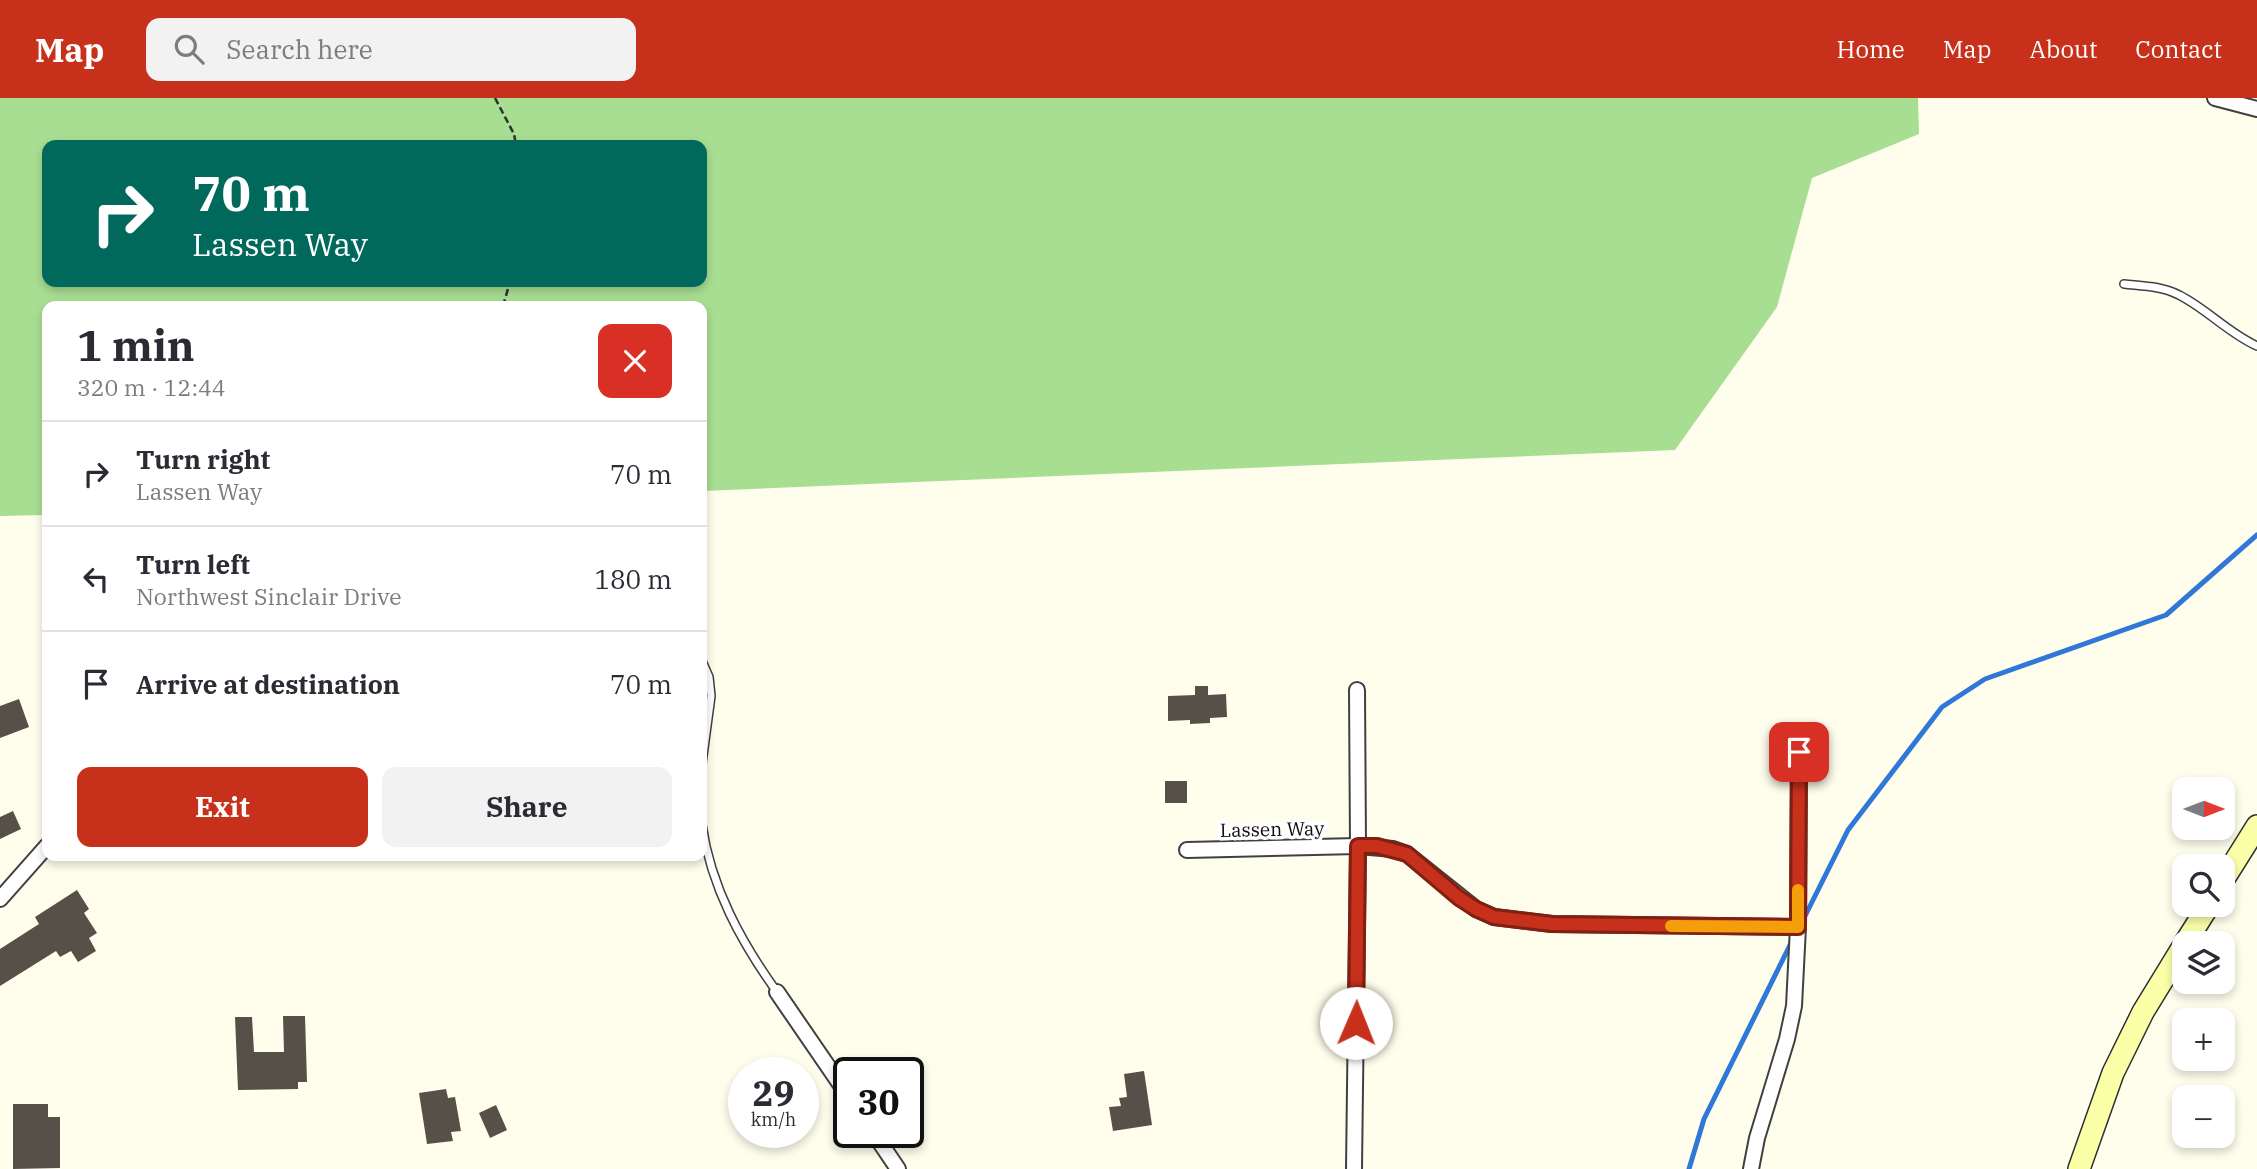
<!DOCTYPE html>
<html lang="en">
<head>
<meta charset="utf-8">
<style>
	body { margin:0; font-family:"IBM Plex Serif",serif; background:#f2f2f3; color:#2b2b33; height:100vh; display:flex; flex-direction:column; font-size:26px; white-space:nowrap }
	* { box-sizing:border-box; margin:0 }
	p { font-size:23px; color:#7c7c81 }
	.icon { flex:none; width:38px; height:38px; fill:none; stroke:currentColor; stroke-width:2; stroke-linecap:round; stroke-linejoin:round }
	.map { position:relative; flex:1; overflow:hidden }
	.drawer { position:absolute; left:42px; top:203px; width:665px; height:560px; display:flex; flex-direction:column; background:#fff; border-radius:14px; box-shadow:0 4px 10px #0003 }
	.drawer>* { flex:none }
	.top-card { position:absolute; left:42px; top:42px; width:665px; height:147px; border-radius:14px; box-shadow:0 4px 10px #0003; background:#00695c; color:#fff; overflow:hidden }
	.needle { width:46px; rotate:90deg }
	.buttons { position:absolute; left:2172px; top:679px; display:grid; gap:14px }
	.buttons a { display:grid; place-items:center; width:63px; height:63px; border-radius:14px; background:#fff; box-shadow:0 4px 10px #0003; font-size:35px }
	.speed { position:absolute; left:728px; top:959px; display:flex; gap:14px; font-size:35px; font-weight:700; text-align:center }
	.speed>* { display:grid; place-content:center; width:91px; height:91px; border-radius:50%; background:#fff; box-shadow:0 4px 10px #0003; line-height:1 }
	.speed small { font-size:18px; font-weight:400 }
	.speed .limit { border:4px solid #111; border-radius:10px; background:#fff; color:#111 }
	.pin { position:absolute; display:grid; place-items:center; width:60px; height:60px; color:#fff; margin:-30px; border-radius:14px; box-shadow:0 4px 10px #0006 }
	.me { position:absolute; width:77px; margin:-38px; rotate:1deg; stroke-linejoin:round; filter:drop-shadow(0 0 5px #0008) }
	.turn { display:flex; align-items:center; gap:24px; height:147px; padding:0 35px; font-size:32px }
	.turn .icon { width:91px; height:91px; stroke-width:2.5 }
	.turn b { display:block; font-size:49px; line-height:60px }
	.round { display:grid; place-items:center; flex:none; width:74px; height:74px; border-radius:14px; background:#f2f2f3 }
	.head { display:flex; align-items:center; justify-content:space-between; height:119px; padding:0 35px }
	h1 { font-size:42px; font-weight:700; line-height:52px }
	.cta { display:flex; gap:14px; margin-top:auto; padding:14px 35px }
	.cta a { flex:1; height:80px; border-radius:14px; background:#c7301b; color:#fff; font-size:28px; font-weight:700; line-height:80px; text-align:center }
	.cta a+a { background:#f2f2f3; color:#2b2b33 }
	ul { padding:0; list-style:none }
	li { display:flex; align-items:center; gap:21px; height:105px; padding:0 35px; border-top:2px solid #e1e1e2 }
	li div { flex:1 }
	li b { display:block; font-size:26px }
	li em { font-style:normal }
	header { display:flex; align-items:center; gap:42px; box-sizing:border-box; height:98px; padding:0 35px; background:#c7301b; color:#fff }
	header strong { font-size:33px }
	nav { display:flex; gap:38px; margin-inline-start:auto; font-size:24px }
	.search { width:490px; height:63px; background:#f2f2f3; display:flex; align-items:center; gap:18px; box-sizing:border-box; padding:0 24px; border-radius:14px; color:#7c7c81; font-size:26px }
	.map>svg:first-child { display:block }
	.forest { fill:#a8de92; fill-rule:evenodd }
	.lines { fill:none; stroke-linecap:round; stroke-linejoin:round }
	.stream { stroke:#3078d7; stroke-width:5 }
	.building { fill:#575049 }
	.service-casing { stroke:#404040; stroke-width:10 }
	.minor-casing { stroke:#404040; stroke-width:18 }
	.secondary-casing { stroke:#2f2f2f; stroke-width:24 }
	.path { stroke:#2f2f2f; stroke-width:2.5; stroke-dasharray:7 3.5; stroke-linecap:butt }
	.service { stroke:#fff; stroke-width:7 }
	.minor { stroke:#fff; stroke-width:14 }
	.secondary { stroke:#faffa8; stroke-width:21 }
	.route-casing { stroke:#811f12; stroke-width:18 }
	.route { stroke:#c7301b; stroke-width:12 }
	.slow { stroke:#f59e0b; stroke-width:12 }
	.labels { text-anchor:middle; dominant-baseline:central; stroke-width:7; stroke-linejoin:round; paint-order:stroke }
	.street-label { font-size:19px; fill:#0d0d0d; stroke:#fff }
</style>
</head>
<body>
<header>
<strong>Map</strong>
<div class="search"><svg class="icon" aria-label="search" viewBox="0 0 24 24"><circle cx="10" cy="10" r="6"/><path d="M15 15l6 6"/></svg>Search here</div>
<nav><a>Home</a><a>Map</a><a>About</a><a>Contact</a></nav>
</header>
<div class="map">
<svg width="2257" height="1071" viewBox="0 0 2257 1071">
	<rect width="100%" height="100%" fill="#fffeed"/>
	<path class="forest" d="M0,0H1918L1919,36L1812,80L1777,209L1675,352L702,393V208H47V417L0,418ZM47,47H702V184H47Z"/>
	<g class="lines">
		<g class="stream">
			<polyline points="1803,822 1848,732 1942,609 1985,581 2166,517 2257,437"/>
			<polyline points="1689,1071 1704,1021 1792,843"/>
		</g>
	</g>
	<g class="building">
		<polygon points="1195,588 1208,588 1208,597 1226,596 1227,619 1210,620 1210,625 1190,626 1190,622 1168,623 1168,598 1195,597"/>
		<polygon points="19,601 29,629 0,640 0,608"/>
		<rect x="1165" y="683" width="22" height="22"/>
		<polygon points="13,713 21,731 0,741 0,719"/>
		<polygon points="77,792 89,811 84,815 97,835 89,840 96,853 78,864 71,853 60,859 56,853 0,888 0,851 39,826 35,819"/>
		<polygon points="283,918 305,918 307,984 298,984 298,991 238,992 235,919 252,919 254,954 284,954"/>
		<polygon points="1144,973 1152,1027 1113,1033 1109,1009 1121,1008 1119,1000 1127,999 1124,976"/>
		<polygon points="446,991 448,1000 455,999 461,1033 451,1034 453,1043 427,1046 419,995"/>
		<polygon points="13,1006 48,1006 48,1019 60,1019 60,1070 13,1071"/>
		<polygon points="496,1007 507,1032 490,1040 479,1015"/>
	</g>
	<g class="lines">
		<g class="service-casing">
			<g id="service">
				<path d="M2124,186C2142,188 2162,188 2179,197C2207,211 2228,235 2257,248"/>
				<polyline points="702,563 709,579 711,598 702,665"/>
				<path d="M702,727C711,789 741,844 777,894"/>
			</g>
		</g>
		<g class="minor-casing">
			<g id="minor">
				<polyline points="2215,0 2257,11"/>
				<polyline points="1187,752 1358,748 1393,751 1407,756 1476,811 1494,819 1552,826 1798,829"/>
				<polyline points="0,801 47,748"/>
				<polyline points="777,894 849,999"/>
				<polyline points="873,1034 898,1071"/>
				<polyline points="1354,1071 1358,748 1357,592"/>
				<polyline points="1751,1071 1757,1040 1787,941 1794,908 1798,829 1799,654"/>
			</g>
		</g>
		<g class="secondary-casing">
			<g id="secondary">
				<polyline points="2222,784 2257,728"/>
				<polyline points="2185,845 2209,807"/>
				<polyline points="2079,1071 2113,975 2143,914 2184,847"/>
			</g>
		</g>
		<g class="path">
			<polyline points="495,0 514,36 516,47"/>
			<polyline points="503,208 510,184"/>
		</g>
		<use href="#service" class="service"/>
		<use href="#minor" class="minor"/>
		<use href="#secondary" class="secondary"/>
	</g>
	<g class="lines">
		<g class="route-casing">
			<polyline id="route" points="1356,925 1358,748 1377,748 1407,756 1459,800 1476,811 1494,819 1552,826 1798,829 1799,654"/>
		</g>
		<use href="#route" class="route"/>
		<polyline class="slow" points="1671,828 1798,829 1798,792"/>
	</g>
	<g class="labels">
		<g class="street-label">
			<text transform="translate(1272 731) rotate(-1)">Lassen Way</text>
		</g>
	</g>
</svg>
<div class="buttons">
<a><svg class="needle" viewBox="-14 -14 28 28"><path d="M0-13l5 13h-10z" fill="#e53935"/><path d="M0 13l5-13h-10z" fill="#7c7c81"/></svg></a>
<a><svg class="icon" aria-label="search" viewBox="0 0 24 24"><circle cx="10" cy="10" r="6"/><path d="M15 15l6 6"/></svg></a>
<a><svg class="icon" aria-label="layers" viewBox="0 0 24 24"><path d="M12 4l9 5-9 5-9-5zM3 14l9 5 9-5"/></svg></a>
<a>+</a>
<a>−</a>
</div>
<div class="speed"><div>29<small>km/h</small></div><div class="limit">30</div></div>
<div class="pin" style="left:1799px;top:654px;background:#d93025"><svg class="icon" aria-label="arrive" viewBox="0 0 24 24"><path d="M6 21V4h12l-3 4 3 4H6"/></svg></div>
<svg class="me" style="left:1356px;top:925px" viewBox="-20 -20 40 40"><circle r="19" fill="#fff"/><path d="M0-13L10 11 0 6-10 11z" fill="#c7301b"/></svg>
<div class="top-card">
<div class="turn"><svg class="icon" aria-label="right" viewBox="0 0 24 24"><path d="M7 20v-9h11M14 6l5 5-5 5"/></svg><div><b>70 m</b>Lassen Way</div></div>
</div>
<section class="drawer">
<div class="head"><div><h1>1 min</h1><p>320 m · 12:44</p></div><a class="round" style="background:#d93025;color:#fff"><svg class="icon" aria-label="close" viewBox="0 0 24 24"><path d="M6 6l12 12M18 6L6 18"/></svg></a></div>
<ul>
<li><svg class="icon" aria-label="right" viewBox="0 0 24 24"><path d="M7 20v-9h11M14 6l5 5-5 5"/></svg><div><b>Turn right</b><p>Lassen Way</p></div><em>70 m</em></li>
<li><svg class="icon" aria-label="left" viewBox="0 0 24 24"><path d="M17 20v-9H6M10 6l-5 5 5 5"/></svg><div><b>Turn left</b><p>Northwest Sinclair Drive</p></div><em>180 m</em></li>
<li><svg class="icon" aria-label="arrive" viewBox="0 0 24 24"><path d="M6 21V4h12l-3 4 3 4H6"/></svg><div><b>Arrive at destination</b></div><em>70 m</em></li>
</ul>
<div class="cta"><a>Exit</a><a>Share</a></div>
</section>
</div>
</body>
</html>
